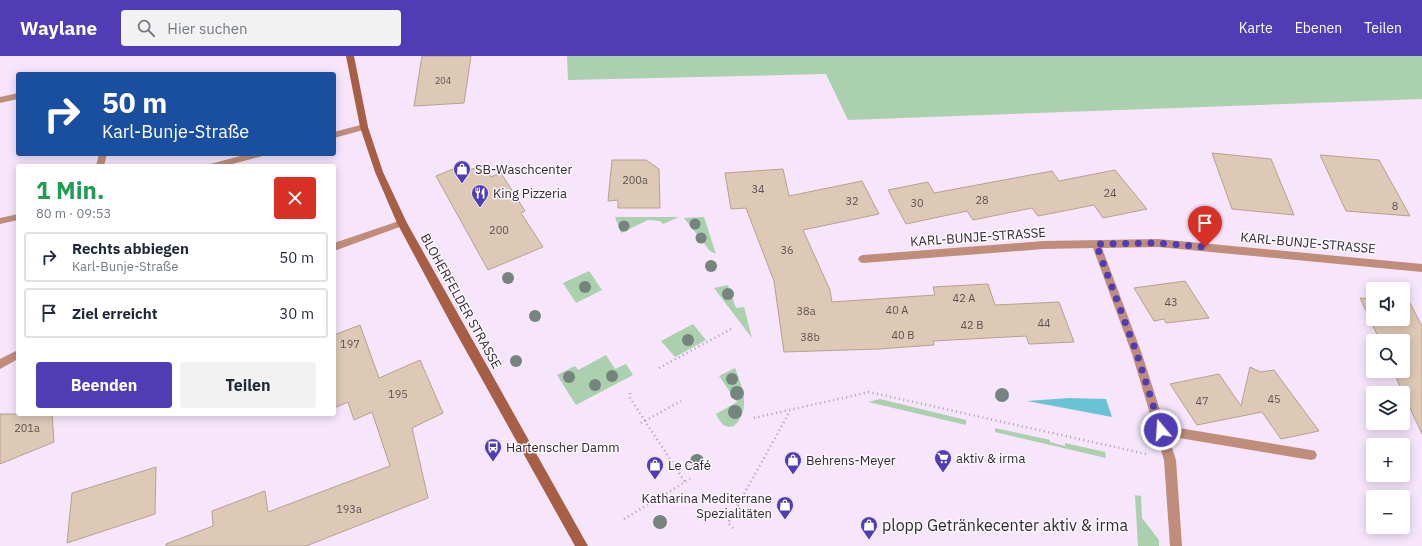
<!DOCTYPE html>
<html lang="de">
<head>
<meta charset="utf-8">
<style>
	body { margin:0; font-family:"IBM Plex Sans",sans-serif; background:#f2f2f3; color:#1f2937; height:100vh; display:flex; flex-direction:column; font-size:15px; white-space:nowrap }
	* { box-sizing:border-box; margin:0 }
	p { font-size:13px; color:#747a83 }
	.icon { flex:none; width:22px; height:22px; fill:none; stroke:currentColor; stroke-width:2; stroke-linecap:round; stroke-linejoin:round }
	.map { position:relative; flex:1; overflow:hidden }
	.details { position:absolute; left:16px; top:108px; width:320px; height:252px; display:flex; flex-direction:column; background:#fff; border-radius:4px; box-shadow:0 2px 10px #0003 }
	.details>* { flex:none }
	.banner { position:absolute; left:16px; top:16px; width:320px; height:84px; border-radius:4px; box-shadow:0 2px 10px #0003; background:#1a4fa0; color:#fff; overflow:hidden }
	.controls { position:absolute; left:1366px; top:226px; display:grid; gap:8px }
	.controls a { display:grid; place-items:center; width:44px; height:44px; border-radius:4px; background:#fff; box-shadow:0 2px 10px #0003; font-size:20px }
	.pin { position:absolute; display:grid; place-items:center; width:34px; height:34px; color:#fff; margin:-41px -17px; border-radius:50% 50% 50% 0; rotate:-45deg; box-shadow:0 0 4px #0007 }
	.pin .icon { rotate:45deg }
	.me { position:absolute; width:44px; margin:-22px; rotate:342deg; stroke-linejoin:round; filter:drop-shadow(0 0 3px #0008) }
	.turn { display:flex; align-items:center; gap:14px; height:84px; padding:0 20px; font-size:18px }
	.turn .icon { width:52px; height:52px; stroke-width:2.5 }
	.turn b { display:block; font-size:28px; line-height:34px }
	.round { display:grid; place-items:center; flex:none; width:42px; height:42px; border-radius:4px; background:#f2f2f3 }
	.summary { display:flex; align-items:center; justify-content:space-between; height:68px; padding:0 20px }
	h1 { font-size:24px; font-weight:700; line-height:30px; color:#1e9e55 }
	.cta { display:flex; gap:8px; margin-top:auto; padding:8px 20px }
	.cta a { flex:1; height:46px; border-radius:4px; background:#503cb4; color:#fff; font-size:16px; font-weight:700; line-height:46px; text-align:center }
	.cta a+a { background:#f2f2f3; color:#1f2937 }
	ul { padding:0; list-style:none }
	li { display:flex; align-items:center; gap:12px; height:50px; margin:0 8px 6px; padding:0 12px; border:2px solid #e0e1e3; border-radius:4px }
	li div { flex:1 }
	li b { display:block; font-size:15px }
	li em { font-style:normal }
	header { display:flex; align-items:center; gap:24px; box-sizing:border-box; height:56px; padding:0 20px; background:#503cb4; color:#fff }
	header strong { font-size:19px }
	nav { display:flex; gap:22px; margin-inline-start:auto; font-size:14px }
	.search { width:280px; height:36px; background:#f2f2f3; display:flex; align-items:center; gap:10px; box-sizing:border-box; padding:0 14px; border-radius:4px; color:#747a83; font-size:15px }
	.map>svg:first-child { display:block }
	.green { fill:#aad0ae }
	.water { fill:#69c3d5 }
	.building { fill:#dec8b6; stroke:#b6a190 }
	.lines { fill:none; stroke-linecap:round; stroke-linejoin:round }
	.path { stroke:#ab9eaf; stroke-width:2.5; stroke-dasharray:1 3.5; stroke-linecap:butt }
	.lane { fill:#c08d7b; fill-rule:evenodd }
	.street { fill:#c08d7b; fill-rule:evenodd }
	.secondary { fill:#a65e45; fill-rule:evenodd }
	.tree { fill:#75847c }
	.route { stroke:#503cb4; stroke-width:7; stroke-dasharray:0 12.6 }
	.labels { text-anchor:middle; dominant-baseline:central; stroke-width:3; stroke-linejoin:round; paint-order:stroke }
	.far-number-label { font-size:9px; fill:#5c5254 }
	.number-label { font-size:11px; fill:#5c5254 }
	.poi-label { font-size:13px; fill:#312a33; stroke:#fbf7fc; text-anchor:start }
	.street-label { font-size:13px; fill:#312a33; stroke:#fbf7fc }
	.near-poi-label { font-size:16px; fill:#312a33; stroke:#fbf7fc; text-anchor:start }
</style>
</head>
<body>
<header>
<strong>Waylane</strong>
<div class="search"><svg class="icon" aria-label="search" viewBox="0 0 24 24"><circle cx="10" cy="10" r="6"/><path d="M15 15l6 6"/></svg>Hier suchen</div>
<nav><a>Karte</a><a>Ebenen</a><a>Teilen</a></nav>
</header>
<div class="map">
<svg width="1422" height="490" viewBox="0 0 1422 490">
	<rect width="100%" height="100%" fill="#f6e5fb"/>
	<g class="green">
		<polygon points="567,0 1422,0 1422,43 848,64 826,18 568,24"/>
		<polygon points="615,161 679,161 663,168 660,165 648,164 621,177"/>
		<polygon points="704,161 716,198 710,195 684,162"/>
		<polygon points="589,215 602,234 576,247 563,227"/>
		<polygon points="728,229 736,252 744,251 752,282 714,232"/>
		<polygon points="693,268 706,284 675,301 661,285"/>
		<polygon points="606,299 615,313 626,308 633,319 576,349 557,319 575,310 578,314"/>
		<path d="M735,312C742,331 752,353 734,370C724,373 720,366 716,358L737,346L719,320Z"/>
		<polygon points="880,343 966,364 966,369 868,346"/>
		<polygon points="995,372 1050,384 1050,386 1065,390 1065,387 1105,396 1106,402 995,376"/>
		<polygon points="1135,439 1141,440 1142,462 1159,484 1159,490 1138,490"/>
	</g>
	<polygon class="water" points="1069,342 1106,343 1112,361 1027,345"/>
	<g class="building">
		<polygon points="422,0 471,0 464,47 414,50"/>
		<polygon points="1212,97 1271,103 1294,159 1232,153"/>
		<polygon points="1320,99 1379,104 1410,160 1346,155"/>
		<polygon points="612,104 646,104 659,113 660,152 618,152 618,144 608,145"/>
		<polygon points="483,109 491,121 501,117 525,155 521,157 543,191 488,214 436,120 460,110 464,116"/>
		<polygon points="783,113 789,140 862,125 879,158 803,174 830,234 832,246 935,239 933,231 988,228 995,249 1059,246 1074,286 1029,288 1026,280 933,285 934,289 879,293 784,296 774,225 746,152 731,153 725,117"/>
		<polygon points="1115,114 1147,153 1103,162 1094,149 1038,160 1032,152 973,164 967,155 906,168 888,134 928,126 934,137 1052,115 1059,125"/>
		<polygon points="1185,225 1209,262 1166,267 1164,263 1154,265 1134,232"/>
		<polygon points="1360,242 1373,243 1373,263 1403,263 1403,246 1410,247 1422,270 1422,378 1393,315 1403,315 1403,285 1380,285"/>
		<polygon points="360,269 379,322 420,304 443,357 412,372 428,442 306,490 166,490 166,488 213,470 212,455 265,435 268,456 390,410 372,356 354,364 348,346 334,352 334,279"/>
		<polygon points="1250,311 1261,316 1274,314 1319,375 1281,383 1262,356 1197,369 1170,328 1219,318 1241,350"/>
		<polygon points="0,358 52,358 54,386 0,408"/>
		<polygon points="156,411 155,458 67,487 72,437"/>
	</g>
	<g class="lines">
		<g class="path">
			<polyline points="659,312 733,272"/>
			<polyline points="630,337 630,342 685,426"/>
			<polyline points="754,362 869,336 1146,398"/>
			<polyline points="641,367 681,345"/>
			<polyline points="624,463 690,423"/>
			<polyline points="733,472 728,467 790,355"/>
		</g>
		<g class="lane">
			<polygon points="18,37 18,43 0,47 0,41"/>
			<polygon points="99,98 107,98 104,110 96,110"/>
			<polygon points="402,164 405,165 407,167 405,169 334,195 334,187"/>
			<polygon points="18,294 18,303 0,313 0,303"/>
			<polygon points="1161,369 1311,394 1315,395 1317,399 1315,403 1311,404 1161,379 1157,378 1155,374 1157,370"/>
		</g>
		<g class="street">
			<polygon points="364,68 367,69 368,71 367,73 334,82 334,76"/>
			<polygon points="248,98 264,98 263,100 225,110 209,110 210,108"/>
			<polygon points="18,158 18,164 0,168 0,162"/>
			<polygon points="1158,183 1422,208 1422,216 1158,191 1102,192 1142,298 1176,404 1182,490 1170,490 1164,404 1132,298 1093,192 1044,193 863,207 860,206 858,203 860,200 863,199 1044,185"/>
		</g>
		<polygon class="secondary" points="346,0 354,0 368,71 383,116 407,167 588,490 575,490 450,266 397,167 375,116 360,71"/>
	</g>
	<g class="tree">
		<circle cx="695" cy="168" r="5.5"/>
		<circle cx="624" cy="170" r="5.5"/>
		<circle cx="701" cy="182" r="5.5"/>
		<circle cx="711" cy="210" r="6"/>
		<circle cx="508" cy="222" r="6"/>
		<circle cx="585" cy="231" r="6"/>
		<circle cx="728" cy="238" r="6"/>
		<circle cx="535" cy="260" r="6"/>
		<circle cx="688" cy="284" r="6"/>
		<circle cx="516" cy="305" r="6"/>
		<circle cx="612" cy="320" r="6"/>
		<circle cx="569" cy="321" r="6"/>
		<circle cx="732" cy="323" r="6"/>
		<circle cx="595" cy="329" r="6"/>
		<circle cx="737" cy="337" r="7"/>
		<circle cx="1002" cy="339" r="7"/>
		<circle cx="735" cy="356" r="7"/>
		<circle cx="697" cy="405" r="7"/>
		<circle cx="660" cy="466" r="7"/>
	</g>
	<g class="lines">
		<polyline class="route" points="1161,374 1137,298 1096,188 1158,187 1205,191"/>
	</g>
	<defs>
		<g id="shop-pin" transform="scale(0.9)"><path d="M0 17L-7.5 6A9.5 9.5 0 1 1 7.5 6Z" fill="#503cb4" stroke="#fbf7fc"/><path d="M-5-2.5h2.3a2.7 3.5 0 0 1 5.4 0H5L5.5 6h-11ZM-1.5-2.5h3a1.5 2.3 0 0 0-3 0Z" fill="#fff"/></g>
		<g id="restaurant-pin" transform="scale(0.9)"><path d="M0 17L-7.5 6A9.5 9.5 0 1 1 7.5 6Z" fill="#503cb4" stroke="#fbf7fc"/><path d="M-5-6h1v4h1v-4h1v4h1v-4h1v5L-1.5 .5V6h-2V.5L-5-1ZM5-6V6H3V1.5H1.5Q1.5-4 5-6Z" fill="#fff"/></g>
		<g id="bus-pin" transform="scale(0.9)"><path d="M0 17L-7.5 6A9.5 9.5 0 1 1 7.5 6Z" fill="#503cb4" stroke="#fbf7fc"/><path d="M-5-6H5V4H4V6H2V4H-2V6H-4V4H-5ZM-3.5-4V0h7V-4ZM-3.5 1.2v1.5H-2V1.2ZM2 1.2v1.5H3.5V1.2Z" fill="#fff"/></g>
		<g id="supermarket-pin" transform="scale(0.9)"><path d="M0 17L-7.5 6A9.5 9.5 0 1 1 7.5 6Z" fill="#503cb4" stroke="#fbf7fc"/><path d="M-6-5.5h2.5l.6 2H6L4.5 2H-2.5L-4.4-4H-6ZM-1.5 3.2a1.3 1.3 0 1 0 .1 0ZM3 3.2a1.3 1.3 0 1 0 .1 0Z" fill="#fff"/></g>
	</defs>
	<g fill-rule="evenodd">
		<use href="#shop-pin" x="462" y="113"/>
		<use href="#restaurant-pin" x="480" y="137"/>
		<use href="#bus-pin" x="493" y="391"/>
		<use href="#supermarket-pin" x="943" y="402"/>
		<use href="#shop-pin" x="793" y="404"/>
		<use href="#shop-pin" x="655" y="409"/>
		<use href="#shop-pin" x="785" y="449"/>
		<use href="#shop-pin" x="869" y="469"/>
	</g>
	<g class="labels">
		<g class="far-number-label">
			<text x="443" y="24">204</text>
		</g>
		<g class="number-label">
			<text x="635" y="124">200a</text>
			<text x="758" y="133">34</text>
			<text x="1110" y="137">24</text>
			<text x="982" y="144">28</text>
			<text x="852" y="145">32</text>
			<text x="917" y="147">30</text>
			<text x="1395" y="150">8</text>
			<text x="499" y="174">200</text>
			<text x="787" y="194">36</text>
			<text x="964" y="242">42 A</text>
			<text x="1171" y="246">43</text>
			<text x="897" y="254">40 A</text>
			<text x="806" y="255">38a</text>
			<text x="1044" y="267">44</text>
			<text x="972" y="269">42 B</text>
			<text x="903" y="279">40 B</text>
			<text x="810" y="281">38b</text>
			<text x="350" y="288">197</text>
			<text x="398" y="338">195</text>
			<text x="1274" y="343">45</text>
			<text x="1202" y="345">47</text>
			<text x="27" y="372">201a</text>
			<text x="349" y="453">193a</text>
		</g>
		<g class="poi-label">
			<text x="475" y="113">SB-Waschcenter</text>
			<text x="493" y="137">King Pizzeria</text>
			<text x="506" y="391">Hartenscher Damm</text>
			<text x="956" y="402">aktiv &amp; irma</text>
			<text x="806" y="404">Behrens-Meyer</text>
			<text x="668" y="409">Le Café</text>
			<text x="772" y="442" text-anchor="end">Katharina Mediterrane<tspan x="772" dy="15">Spezialitäten</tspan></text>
		</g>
		<g class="street-label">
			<text transform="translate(978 181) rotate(-4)">KARL-BUNJE-STRASSE</text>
			<text transform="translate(1308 187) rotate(5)">KARL-BUNJE-STRASSE</text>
			<text transform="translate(461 245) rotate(61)">BLOHERFELDER STRASSE</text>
		</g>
		<g class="near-poi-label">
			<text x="882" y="469">plopp Getränkecenter aktiv &amp; irma</text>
		</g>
	</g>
</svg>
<div class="controls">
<a><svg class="icon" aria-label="sound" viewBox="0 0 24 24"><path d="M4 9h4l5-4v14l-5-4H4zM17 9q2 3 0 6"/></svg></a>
<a><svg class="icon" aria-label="search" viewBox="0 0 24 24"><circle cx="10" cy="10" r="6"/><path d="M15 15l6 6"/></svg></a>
<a><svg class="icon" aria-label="layers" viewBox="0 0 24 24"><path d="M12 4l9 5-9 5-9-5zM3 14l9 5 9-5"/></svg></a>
<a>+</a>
<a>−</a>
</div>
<div class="pin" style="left:1205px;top:191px;background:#d93025"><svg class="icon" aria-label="arrive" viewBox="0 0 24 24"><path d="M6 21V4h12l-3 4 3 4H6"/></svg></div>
<svg class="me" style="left:1161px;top:374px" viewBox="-20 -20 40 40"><circle r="17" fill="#503cb4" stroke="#fff" stroke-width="3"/><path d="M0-11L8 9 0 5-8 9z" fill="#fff"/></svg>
<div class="banner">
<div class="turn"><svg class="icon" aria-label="right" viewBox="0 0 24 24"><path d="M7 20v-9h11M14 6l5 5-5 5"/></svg><div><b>50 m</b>Karl-Bunje-Straße</div></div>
</div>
<section class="details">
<div class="summary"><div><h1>1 Min.</h1><p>80 m · 09:53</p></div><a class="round" style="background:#d93025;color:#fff"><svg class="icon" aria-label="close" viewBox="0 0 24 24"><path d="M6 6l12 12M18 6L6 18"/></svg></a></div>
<ul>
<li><svg class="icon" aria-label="right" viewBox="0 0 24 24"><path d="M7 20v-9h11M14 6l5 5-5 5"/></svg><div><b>Rechts abbiegen</b><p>Karl-Bunje-Straße</p></div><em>50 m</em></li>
<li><svg class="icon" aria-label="arrive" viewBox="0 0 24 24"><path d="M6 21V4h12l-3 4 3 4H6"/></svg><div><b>Ziel erreicht</b></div><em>30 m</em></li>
</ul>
<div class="cta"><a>Beenden</a><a>Teilen</a></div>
</section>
</div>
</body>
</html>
